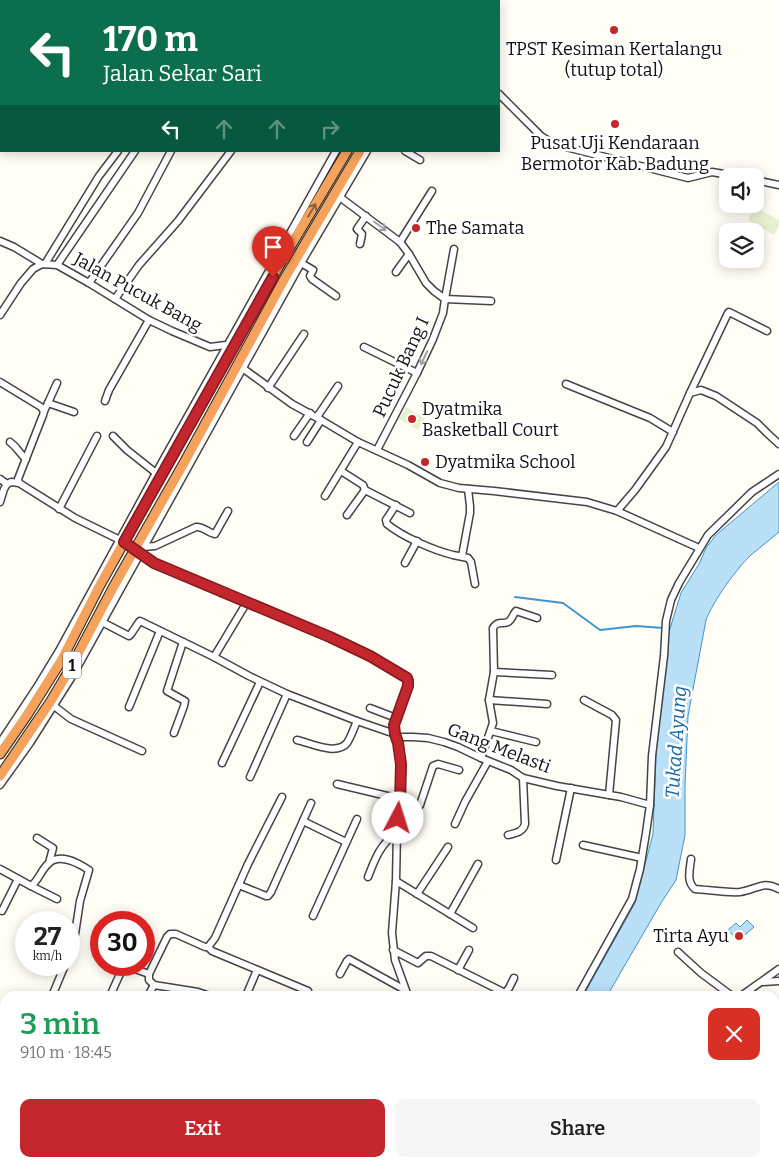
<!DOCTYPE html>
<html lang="en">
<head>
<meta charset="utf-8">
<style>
	body { margin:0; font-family:Bitter,serif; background:#f6f6f6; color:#202124; height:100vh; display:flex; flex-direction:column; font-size:19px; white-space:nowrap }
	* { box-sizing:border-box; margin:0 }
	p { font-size:16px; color:#757577 }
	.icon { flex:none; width:28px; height:28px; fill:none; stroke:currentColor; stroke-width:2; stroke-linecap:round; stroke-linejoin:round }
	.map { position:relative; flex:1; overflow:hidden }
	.side { position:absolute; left:0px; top:991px; width:780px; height:176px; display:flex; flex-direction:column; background:#fff; border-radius:15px 15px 0 0; box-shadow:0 2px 12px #0003 }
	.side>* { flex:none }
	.guide { position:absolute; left:0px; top:0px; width:500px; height:152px; box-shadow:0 2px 12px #0003; background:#0b6e4f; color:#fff; overflow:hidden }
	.tools { position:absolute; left:719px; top:168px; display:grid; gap:10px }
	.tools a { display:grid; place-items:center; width:45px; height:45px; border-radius:10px; background:#fff; box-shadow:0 2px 12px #0003; font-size:25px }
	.speed { position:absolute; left:15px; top:911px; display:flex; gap:10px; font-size:25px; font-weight:700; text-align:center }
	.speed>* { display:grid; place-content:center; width:65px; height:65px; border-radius:50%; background:#fff; box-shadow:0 2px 12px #0003; line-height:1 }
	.speed small { font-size:12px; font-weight:400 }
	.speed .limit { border:8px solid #d22; background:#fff; color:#111 }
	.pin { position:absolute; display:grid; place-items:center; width:42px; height:42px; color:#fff; margin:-51px -21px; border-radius:50% 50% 50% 0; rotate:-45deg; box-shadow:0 0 5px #0007 }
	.pin .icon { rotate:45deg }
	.me { position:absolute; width:55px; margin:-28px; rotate:5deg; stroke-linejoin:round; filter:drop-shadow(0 0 4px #0008) }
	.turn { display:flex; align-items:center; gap:18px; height:105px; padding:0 20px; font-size:22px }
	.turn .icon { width:65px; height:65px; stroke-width:2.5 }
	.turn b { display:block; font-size:35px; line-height:42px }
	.lanes { display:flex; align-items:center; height:48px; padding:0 20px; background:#0003; justify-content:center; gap:25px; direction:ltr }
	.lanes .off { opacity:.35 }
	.round { display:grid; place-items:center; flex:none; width:52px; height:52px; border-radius:10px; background:#f6f6f6 }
	.summary { display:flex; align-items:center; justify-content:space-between; height:85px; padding:0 20px }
	h1 { font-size:30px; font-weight:600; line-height:38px; color:#1e9e55 }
	.primary-button { display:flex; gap:10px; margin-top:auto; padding:10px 20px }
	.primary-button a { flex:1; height:58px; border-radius:10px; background:#c4262e; color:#fff; font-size:20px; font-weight:600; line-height:58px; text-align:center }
	.primary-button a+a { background:#f6f6f6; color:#202124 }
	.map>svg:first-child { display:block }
	.pitch { fill:#e6f2cf }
	.water { fill:#b9e0f7; stroke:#3f96cf }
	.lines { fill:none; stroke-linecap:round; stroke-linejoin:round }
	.stream { stroke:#3f96cf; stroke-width:2 }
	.minor-casing { stroke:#444; stroke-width:9 }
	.highway-casing { stroke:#222; stroke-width:11 }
	.minor { stroke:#fff; stroke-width:6 }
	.highway { stroke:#f5a25d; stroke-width:9 }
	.oneway { stroke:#8e613b }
	.oneway2 { stroke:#a0a0a0 }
	.route-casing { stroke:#7f191e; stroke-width:12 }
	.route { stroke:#c4262e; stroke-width:9 }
	.poi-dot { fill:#c4262e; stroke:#fff; stroke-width:2 }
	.labels { text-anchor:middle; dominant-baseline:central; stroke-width:5; stroke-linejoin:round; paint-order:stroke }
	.shield { fill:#fff; stroke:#585858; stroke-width:1 }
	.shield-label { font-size:16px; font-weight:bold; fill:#111 }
	.poi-label { font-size:18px; fill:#111; stroke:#fff; text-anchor:start }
	.street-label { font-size:18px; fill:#111; stroke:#fff }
	.water-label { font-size:19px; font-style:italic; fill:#1768a6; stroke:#fff }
</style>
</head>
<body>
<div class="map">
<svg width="779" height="1167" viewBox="0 0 779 1167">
	<rect width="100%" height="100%" fill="#fffdf5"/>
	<g class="pitch">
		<polygon points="755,207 779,220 779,226 774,235 748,220"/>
		<polygon points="406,407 425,418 418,430 399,419"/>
	</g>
	<g class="water">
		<path d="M779,482V532C770,540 760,547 751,555C737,568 713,601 706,620L688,716L685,786V835L676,880L661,903L607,996H583L635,903L653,834L656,753L668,635L681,593L699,564L706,548L716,535Z"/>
		<polygon points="747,920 754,927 738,941 728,930 736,923 740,927"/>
	</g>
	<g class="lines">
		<polyline class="stream" points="515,597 563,603 600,630 636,626 664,628"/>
		<g class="minor-casing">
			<g id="minor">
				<polyline points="178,0 181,1"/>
				<polyline points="389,0 391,1"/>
				<polyline points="32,1 33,0"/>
				<polyline points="196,1 196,0"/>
				<polyline points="426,1 426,0"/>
				<polyline points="455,1 455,0"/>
				<polyline points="0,5 1,3"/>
				<polyline points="0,46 1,44"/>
				<polyline points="499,94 541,136 554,144 688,178 712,172 735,176"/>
				<polyline points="405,151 420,160"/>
				<polyline points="755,180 779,185"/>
				<polyline points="337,195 400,242 409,254 426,283 434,291 445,299 443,313 433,339 417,373 377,450"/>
				<polyline points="0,241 14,247 42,264"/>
				<polyline points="400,242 432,191"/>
				<polyline points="360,244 362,234 357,229 366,216"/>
				<polyline points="454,249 445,299 491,301"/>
				<polyline points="301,263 313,270 310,276 312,279 336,296"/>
				<polyline points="45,264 99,176 118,151"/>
				<polyline points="57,265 135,151"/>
				<polyline points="396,272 409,254"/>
				<polyline points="89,283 138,213 171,151"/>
				<polyline points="115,299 139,265 178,221 231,151"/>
				<polyline points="0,315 21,283 33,269 42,264 57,265 89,283 149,320 172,331 210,347 226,345"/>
				<polyline points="364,347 417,373"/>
				<polyline points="241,367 292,404 321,420 358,442 408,465 440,483 459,488 494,491 587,502 617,511 699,548"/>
				<polyline points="0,382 41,407 44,411"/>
				<polyline points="566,384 650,418 673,432"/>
				<polyline points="268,388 304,334"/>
				<polyline points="690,393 701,390 716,396 757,423 767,433 779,444"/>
				<polyline points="105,401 109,390 149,320"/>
				<polyline points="48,403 74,412"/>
				<polyline points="317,417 338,386"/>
				<polyline points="113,436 127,450 156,473"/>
				<polyline points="294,436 310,413"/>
				<path d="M10,442C18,448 19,453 26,459"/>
				<polyline points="307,442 321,420"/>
				<polyline points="341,471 363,485 365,490 410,513"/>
				<polyline points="0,479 7,484 11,482 19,483 75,518 124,542 155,563 330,637 370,656 407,678 408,681 408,686 395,725 395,734 400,754 401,775 400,804 397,831 396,881 392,933 395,960 408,996"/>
				<polyline points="19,483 18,479 43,415 44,411 48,403 57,383"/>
				<polyline points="325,496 358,442"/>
				<polyline points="0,502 4,489 7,484"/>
				<path d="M396,505L386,520L387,524C403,537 433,550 453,555C458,556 463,557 468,558L471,562L475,584"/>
				<polyline points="59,509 97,436"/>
				<polyline points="617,511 635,490 666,447 690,393 728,313 729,312 767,331"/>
				<polyline points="347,515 365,490"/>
				<path d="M143,547L155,546L196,527C203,526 208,533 215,534L228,511"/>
				<polyline points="462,556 470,513 470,506 468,489"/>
				<polyline points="405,563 417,541"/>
				<polyline points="102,622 129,636 131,634 139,622 140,621 214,657 249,676 287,694 357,721 395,734"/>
				<polyline points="214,657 247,602"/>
				<polyline points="494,672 552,675"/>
				<polyline points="489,700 547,704"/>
				<polyline points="584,700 612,715 616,720 609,795"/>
				<polyline points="54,706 71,719 142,751"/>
				<polyline points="129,707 160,631"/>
				<polyline points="370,708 396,718"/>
				<polyline points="491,731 536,742"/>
				<polyline points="174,733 184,706 185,701 167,691 183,642"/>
				<polyline points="396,737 413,737 428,738 444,742 458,747 481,758 511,770 523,778 557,786 621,797 650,805"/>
				<path d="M297,740C311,743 336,756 347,743C351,737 354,728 357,721"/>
				<polyline points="0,743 37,687 60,649 156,473 336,151"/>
				<path d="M481,758L493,723L489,700L494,672L493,628C498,620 502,625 508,622C512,620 513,614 516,611L537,618"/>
				<polyline points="222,763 260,682"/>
				<polyline points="250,777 287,694"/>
				<polyline points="337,784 400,799"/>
				<polyline points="0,785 30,743 73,675 301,263 367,151"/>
				<polyline points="400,804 417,808 420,805 433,766 438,764 459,770"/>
				<polyline points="303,821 346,842"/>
				<polyline points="455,824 465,802 488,761"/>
				<path d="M508,835C516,833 523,832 525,824L523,778"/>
				<polyline points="37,838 53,848 49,863"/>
				<polyline points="583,845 642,858"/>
				<path d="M691,859C690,869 686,882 695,889C709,890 728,893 740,892C756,890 762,880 779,889"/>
				<polyline points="556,860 571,788"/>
				<path d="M0,869L31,886C39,880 41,870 48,864C59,852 78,863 89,870L80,901L75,934L69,955"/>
				<path d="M368,877C376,856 380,846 397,831"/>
				<polyline points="396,881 473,928"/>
				<polyline points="239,885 266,896 268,896 271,892 311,803"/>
				<polyline points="31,886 57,899"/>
				<polyline points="417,894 448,847"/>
				<polyline points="2,911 18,879"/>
				<polyline points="450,914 478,864"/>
				<polyline points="313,916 357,819"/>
				<polyline points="208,947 215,938 248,864 282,797"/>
				<polyline points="393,950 418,963 426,956 431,956 505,993 509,988 514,978"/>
				<polyline points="678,952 701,973 732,996"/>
				<polyline points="124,965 149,974"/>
				<polyline points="458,970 469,950"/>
				<polyline points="340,974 347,961 349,959 405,990"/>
				<polyline points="763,982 779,981"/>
				<polyline points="52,996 65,965"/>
				<polyline points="110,996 124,965"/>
				<polyline points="148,996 154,985"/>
				<polyline points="210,996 198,992 154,985 149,980 149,974 167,937 170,934 176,934 205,947 208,947 212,951 308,991"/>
				<polyline points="246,996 257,970"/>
				<polyline points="578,996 632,899 640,869 646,833 650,805 652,756 664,656 666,621 671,600 679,583 708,535 752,492 779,474"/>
				<polyline points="741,996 779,969"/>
				<polyline points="0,1017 1,1014"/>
				<polyline points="0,1057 5,1059"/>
				<polyline points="0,1090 5,1080"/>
				<polyline points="0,1139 5,1131"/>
				<polyline points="0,1157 5,1156"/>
				<polyline points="156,1162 162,1167"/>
				<polyline points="218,1162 225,1167"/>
				<polyline points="47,1167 50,1162"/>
				<polyline points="70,1167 71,1166 74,1167"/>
				<polyline points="89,1167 93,1162"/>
				<polyline points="108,1167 112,1162"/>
				<polyline points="138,1167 142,1162"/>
				<polyline points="149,1167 154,1162"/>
				<polyline points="600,1167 604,1162"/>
			</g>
		</g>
		<g class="highway-casing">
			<g id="highway">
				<polyline points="434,1 435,0"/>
				<polyline points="449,1 449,0"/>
				<polyline points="0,754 27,715 61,661 100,585 198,410 280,264 347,151"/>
				<polyline points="0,776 51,701 70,669 114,586 184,463 285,278 360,151"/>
			</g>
		</g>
		<use href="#minor" class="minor"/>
		<use href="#highway" class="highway"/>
	</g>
	<defs><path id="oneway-shaft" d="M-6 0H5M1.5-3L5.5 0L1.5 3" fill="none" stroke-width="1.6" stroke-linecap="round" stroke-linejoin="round" transform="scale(1.25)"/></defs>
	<use class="oneway" href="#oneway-shaft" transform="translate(312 210) rotate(-59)"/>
	<g class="oneway2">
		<use href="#oneway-shaft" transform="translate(380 226) rotate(37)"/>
		<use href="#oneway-shaft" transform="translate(424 358) rotate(115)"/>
	</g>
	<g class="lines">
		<g class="route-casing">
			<polyline id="route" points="273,277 124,542 154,563 330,637 370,656 407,678 408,681 408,686 394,725 395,734 398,743 401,764 400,804 398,818"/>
		</g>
		<use href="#route" class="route"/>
	</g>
	<g class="poi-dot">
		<circle cx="614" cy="30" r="5"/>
		<circle cx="615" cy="124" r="5"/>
		<circle cx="416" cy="228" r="5"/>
		<circle cx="412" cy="419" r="5"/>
		<circle cx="425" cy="462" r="5"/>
		<circle cx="739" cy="936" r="5"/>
	</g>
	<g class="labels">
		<rect class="shield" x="63" y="651.5" width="18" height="27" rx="4"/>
		<g class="shield-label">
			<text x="72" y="665">1</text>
		</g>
		<g class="poi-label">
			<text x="614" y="49" text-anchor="middle">TPST Kesiman Kertalangu<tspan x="614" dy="21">(tutup total)</tspan></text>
			<text x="615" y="143" text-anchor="middle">Pusat Uji Kendaraan<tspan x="615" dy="21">Bermotor Kab. Badung</tspan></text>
			<text x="426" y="228">The Samata</text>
			<text x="422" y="409">Dyatmika<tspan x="422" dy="21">Basketball Court</tspan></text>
			<text x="435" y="462">Dyatmika School</text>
			<text x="729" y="936" text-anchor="end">Tirta Ayu</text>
		</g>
		<g class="street-label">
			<text transform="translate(138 292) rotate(29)">Jalan Pucuk Bang</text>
			<text transform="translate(401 367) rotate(-65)">Pucuk Bang I</text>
			<text transform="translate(499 748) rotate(21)">Gang Melasti</text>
		</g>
		<g class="water-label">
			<text transform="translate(676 742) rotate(-86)">Tukad Ayung</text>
		</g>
	</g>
</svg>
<div class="tools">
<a><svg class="icon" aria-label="sound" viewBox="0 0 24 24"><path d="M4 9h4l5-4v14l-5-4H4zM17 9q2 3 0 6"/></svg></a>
<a><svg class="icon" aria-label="layers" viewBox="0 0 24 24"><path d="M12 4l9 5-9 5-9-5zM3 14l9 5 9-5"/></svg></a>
</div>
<div class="speed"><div>27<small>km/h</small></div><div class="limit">30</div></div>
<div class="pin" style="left:273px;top:277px;background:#d93025"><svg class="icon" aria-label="arrive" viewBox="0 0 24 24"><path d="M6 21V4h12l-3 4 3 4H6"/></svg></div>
<svg class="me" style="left:398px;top:818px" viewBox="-20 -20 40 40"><circle r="19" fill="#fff"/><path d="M0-13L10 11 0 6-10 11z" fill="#c4262e"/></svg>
<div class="guide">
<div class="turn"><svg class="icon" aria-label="left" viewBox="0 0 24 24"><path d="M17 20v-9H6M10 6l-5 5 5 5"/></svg><div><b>170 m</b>Jalan Sekar Sari</div></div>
<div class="lanes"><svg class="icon" aria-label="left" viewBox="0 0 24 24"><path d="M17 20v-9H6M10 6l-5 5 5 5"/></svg><svg class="icon off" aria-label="ahead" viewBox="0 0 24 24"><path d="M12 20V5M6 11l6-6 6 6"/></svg><svg class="icon off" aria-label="ahead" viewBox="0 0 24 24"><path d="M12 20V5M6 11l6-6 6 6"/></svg><svg class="icon off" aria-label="right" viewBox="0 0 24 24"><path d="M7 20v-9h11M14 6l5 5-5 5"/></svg></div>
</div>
<section class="side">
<div class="summary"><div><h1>3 min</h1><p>910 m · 18:45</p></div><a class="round" style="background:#d93025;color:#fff"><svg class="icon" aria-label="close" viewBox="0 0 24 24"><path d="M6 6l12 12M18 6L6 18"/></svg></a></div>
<div class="primary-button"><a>Exit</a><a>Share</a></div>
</section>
</div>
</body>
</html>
